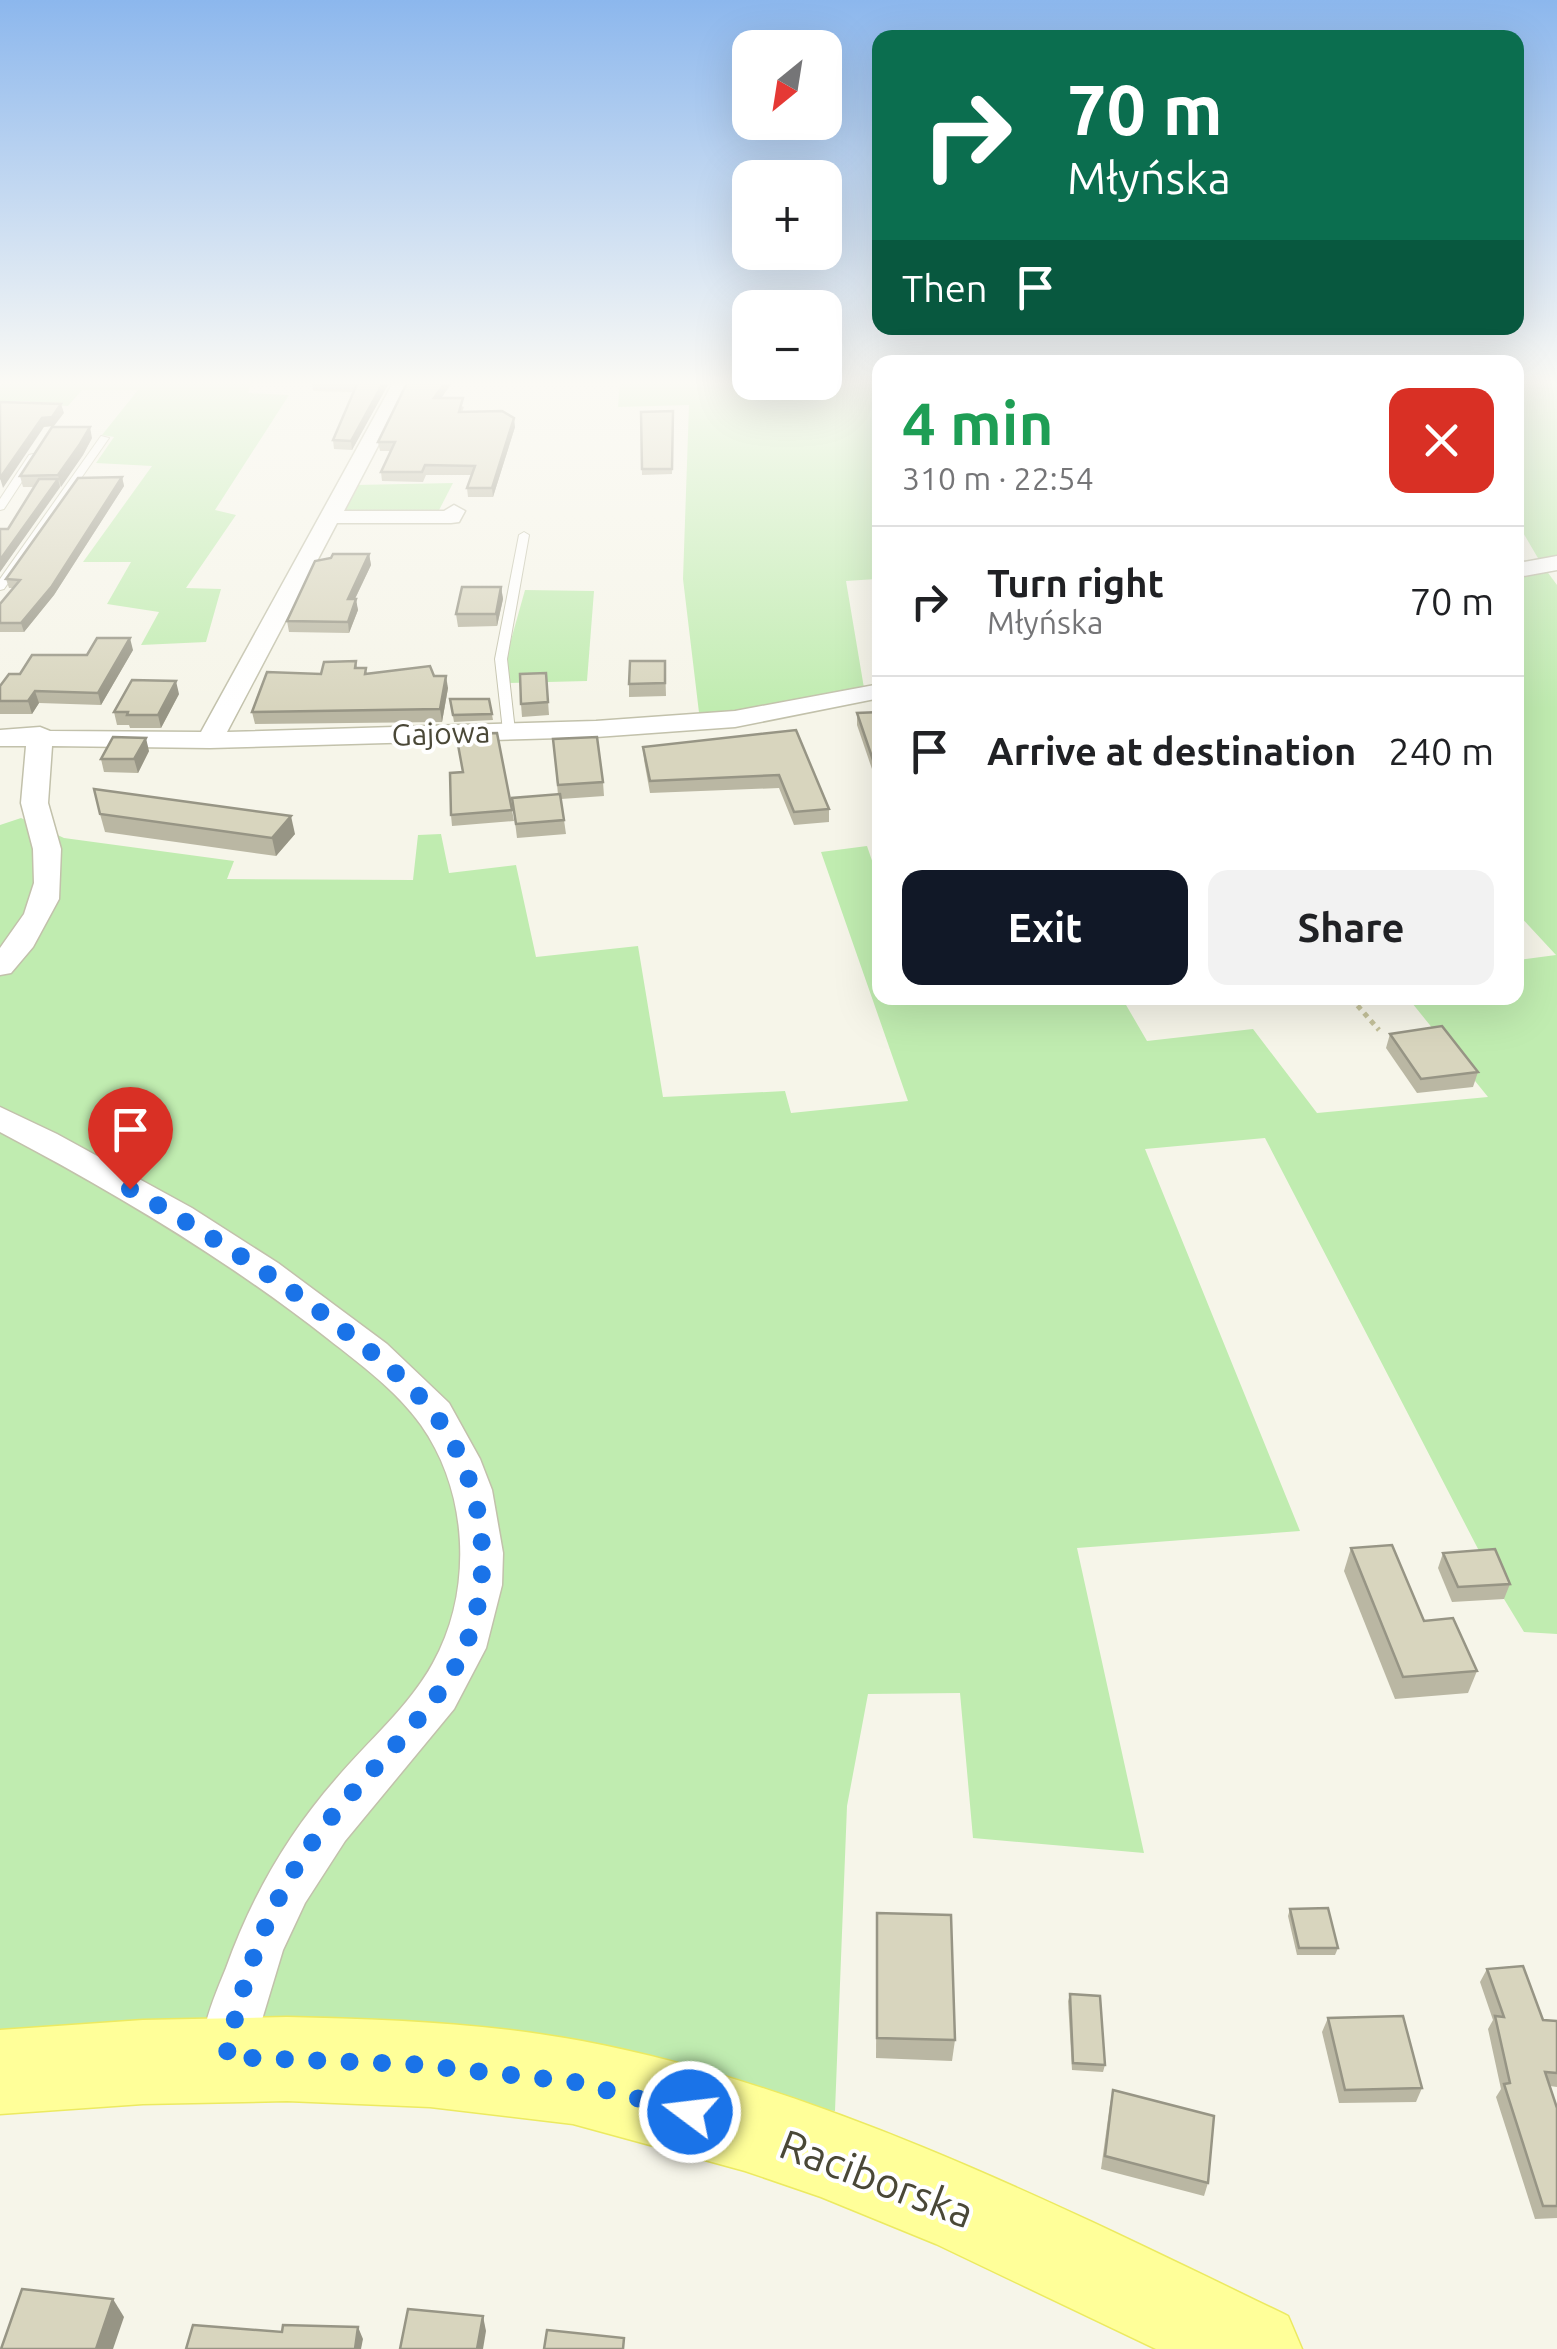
<!DOCTYPE html>
<html lang="en">
<head>
<meta charset="utf-8">
<style>
	body { margin:0; font-family:Ubuntu,sans-serif; background:#f2f2f2; color:#202124; height:100vh; display:flex; flex-direction:column; font-size:38px; white-space:nowrap }
	* { box-sizing:border-box; margin:0 }
	p { font-size:32px; color:#757577 }
	.icon { flex:none; width:55px; height:55px; fill:none; stroke:currentColor; stroke-width:2; stroke-linecap:round; stroke-linejoin:round }
	.map { position:relative; flex:1; overflow:hidden }
	.details { position:absolute; left:872px; top:355px; width:652px; height:650px; display:flex; flex-direction:column; background:#fff; border-radius:20px; box-shadow:0 10px 40px #0002 }
	.details>* { flex:none }
	.top-card { position:absolute; left:872px; top:30px; width:652px; height:305px; border-radius:20px; box-shadow:0 10px 40px #0002; background:#0b6e4f; color:#fff; overflow:hidden }
	.needle { width:65px; rotate:210deg }
	.buttons { position:absolute; left:732px; top:30px; display:grid; gap:20px }
	.buttons a { display:grid; place-items:center; width:110px; height:110px; border-radius:20px; background:#fff; box-shadow:0 10px 40px #0002; font-size:50px }
	.pin { position:absolute; display:grid; place-items:center; width:85px; height:85px; color:#fff; margin:-102px -42px; border-radius:50% 50% 50% 0; rotate:-45deg; box-shadow:0 0 10px #0007 }
	.pin .icon { rotate:45deg }
	.me { position:absolute; width:110px; margin:-55px; rotate:285deg; stroke-linejoin:round; filter:drop-shadow(0 0 8px #0008) }
	.turn { display:flex; align-items:center; gap:35px; height:210px; padding:0 30px; font-size:45px }
	.turn .icon { width:130px; height:130px; stroke-width:2.5 }
	.turn b { display:block; font-size:70px; line-height:85px }
	.then { display:flex; align-items:center; height:95px; padding:0 30px; background:#0003; gap:20px; font-size:38px }
	.round { display:grid; place-items:center; flex:none; width:105px; height:105px; border-radius:20px; background:#f2f2f2 }
	.headline { display:flex; align-items:center; justify-content:space-between; height:170px; padding:0 30px }
	h1 { font-size:60px; font-weight:700; line-height:75px; color:#1e9e55 }
	.cta { display:flex; gap:20px; margin-top:auto; padding:20px 30px }
	.cta a { flex:1; height:115px; border-radius:20px; background:#111827; color:#fff; font-size:40px; font-weight:700; line-height:115px; text-align:center }
	.cta a+a { background:#f2f2f2; color:#202124 }
	ul { padding:0; list-style:none }
	li { display:flex; align-items:center; gap:30px; height:150px; padding:0 30px; border-top:2px solid #e0e0e0 }
	li div { flex:1 }
	li b { display:block; font-size:38px }
	li em { font-style:normal }
	.map>svg:first-child { display:block }
	.green { fill:#c0ecb0 }
	.lines { fill:none; stroke-linecap:round; stroke-linejoin:round }
	.service-casing { stroke:#c2c1ab; stroke-width:2 }
	.minor-casing { stroke:#c2c1ab; stroke-width:3 }
	.primary-casing { stroke:#ecea61; stroke-width:3 }
	.path { stroke:#c5c29b; stroke-width:5; stroke-dasharray:5 5; stroke-linecap:butt }
	.service { fill:#fff; fill-rule:evenodd }
	.minor { fill:#fff; fill-rule:evenodd }
	.primary { fill:#ff9; fill-rule:evenodd }
	.wall { fill:#bab7a3 }
	.shaded-wall { fill:#979585 }
	.building { fill:#d8d5be; stroke:#979585; stroke-width:2.5 }
	.route { stroke:#1a73e8; stroke-width:18; stroke-dasharray:0 32.4 }
	.labels { text-anchor:middle; dominant-baseline:central; stroke-width:8; stroke-linejoin:round; paint-order:stroke }
	.far-street-label { font-size:30px; fill:#4a4837; stroke:#fff }
	.near-street-label { font-size:42px; fill:#4a4837; stroke:#fff }
</style>
</head>
<body>
<div class="map">
<svg width="1557" height="2349" viewBox="0 0 1557 2349">
	<rect width="100%" height="100%" fill="#f6f5e9"/>
	<g class="green">
		<polygon points="4,381 252,381 248,393 289,395 215,510 236,515 186,588 221,589 206,642 141,645 159,612 107,604 131,562 83,562 152,466 96,463 114,437 102,435 138,390 82,390 68,406 29,404 30,401 0,401 0,386"/>
		<polygon points="620,381 880,381 880,555 874,555 876,579 846,581 865,694 700,721 683,579 689,405 618,407"/>
		<polygon points="1518,381 1557,381 1557,563 1543,566 1557,585 1557,1634 1524,1632 1504,1599 1265,1138 1145,1149 1300,1531 1077,1548 1144,1853 973,1838 960,1693 868,1694 847,1806 835,2111 226,2057 0,2072 0,825 21,818 64,838 234,861 227,879 413,880 418,835 441,834 449,873 516,865 536,957 638,946 663,1097 785,1091 791,1113 908,1101 821,852 867,846 880,884 880,998 1122,998 1147,1041 1253,1029 1317,1113 1488,1097 1408,998 1518,998 1518,960 1556,955 1518,914 1518,570 1542,565 1518,524"/>
		<polygon points="453,483 437,514 341,513 355,485"/>
		<polygon points="525,590 594,591 587,681 509,683 506,658"/>
	</g>
	<g class="lines">
		<g class="service-casing">
			<g id="service">
				<polygon points="101,436 109,438 4,589 0,590 0,579"/>
				<polygon points="33,454 38,457 4,509 0,510 0,499 29,455"/>
				<polygon points="524,532 529,535 507,659 515,731 509,735 503,731 495,659 519,535"/>
			</g>
		</g>
		<g class="minor-casing">
			<g id="minor">
				<polygon points="394,381 412,381 344,511 444,511 454,505 465,511 459,522 451,523 337,523 227,732 596,721 735,711 880,684 880,698 735,727 596,737 210,748 52,746 48,803 61,849 59,899 33,947 11,973 0,975 0,948 24,914 34,883 33,849 21,803 26,746 0,746 0,730 40,727 50,731 201,732"/>
				<polygon points="1557,556 1557,570 1518,577 1518,563"/>
				<path d="M0,1107L57,1134L192,1208L278,1263L387,1344L449,1403L480,1459L492,1490L503,1553L502,1585L486,1648L454,1709L345,1841L305,1903L283,1950L245,2076L226,2084L207,2076C193,2043 213,2000 226,1968C251,1898 287,1835 336,1779C368,1741 409,1707 433,1663C473,1591 469,1493 421,1425C396,1390 360,1364 327,1338C225,1258 114,1192 0,1132Z"/>
			</g>
		</g>
		<g class="primary-casing">
			<path id="primary" d="M287,2017C385,2019 485,2023 582,2041C822,2086 1069,2210 1288,2316L1302,2349H1156L936,2244L821,2197L745,2171L573,2124L430,2107L287,2101L143,2104L0,2114V2030L143,2020Z"/>
		</g>
		<polyline class="path" points="1351,998 1379,1030"/>
		<use href="#service" class="service"/>
		<use href="#minor" class="minor"/>
		<use href="#primary" class="primary"/>
	</g>
	<g class="wall">
		<polygon points="312,381 390,381 352,450 334,449 333,440 354,392 313,391"/>
		<polygon points="408,381 453,381 441,398 464,407 462,412 515,427 493,497 468,497 467,488 472,475 426,475 423,482 382,481 381,472 391,451 380,451 378,442"/>
		<polygon points="673,411 672,474 642,475 641,412"/>
		<polygon points="92,438 83,455 0,572 0,529 8,529 34,487 23,487 20,476"/>
		<polygon points="122,477 124,486 54,595 24,632 0,632 0,604 13,588 9,588 6,579"/>
		<polygon points="369,554 371,565 355,599 358,610 349,633 289,632 287,621"/>
		<polygon points="501,587 503,599 497,626 458,627 456,614"/>
		<polygon points="133,650 101,705 39,703 32,714 0,714 0,686 20,674 87,655"/>
		<polygon points="356,661 357,668 367,673 434,676 448,688 442,722 255,724 252,712 321,674"/>
		<polygon points="665,661 666,696 629,697 629,684"/>
		<polygon points="546,673 549,715 522,717 521,704"/>
		<polygon points="179,694 161,728 130,728 129,725 117,725 114,712"/>
		<polygon points="450,699 489,699 493,720 454,722"/>
		<polygon points="880,712 880,772 873,772 857,725 857,713"/>
		<polygon points="796,730 829,809 829,822 794,825 779,788 650,793 644,760 643,747"/>
		<polygon points="553,739 603,782 604,796 561,799 566,834 517,838 512,798 558,795"/>
		<polygon points="149,751 138,773 104,772 101,759"/>
		<polygon points="463,772 512,810 514,821 452,826 451,815"/>
		<polygon points="100,814 295,834 276,856 105,832"/>
		<polygon points="1390,1034 1478,1072 1473,1087 1417,1093 1386,1048"/>
		<polygon points="1351,1548 1477,1671 1468,1693 1395,1699 1344,1571"/>
		<polygon points="1443,1553 1510,1584 1504,1599 1452,1602 1438,1568"/>
		<polygon points="1290,1909 1338,1948 1335,1955 1297,1955 1288,1916"/>
		<polygon points="877,1913 955,2040 952,2061 876,2058"/>
		<polygon points="1487,1969 1543,2020 1557,2021 1557,2087 1550,2086 1557,2108 1557,2218 1535,2219 1496,2097 1501,2089 1488,2029 1493,2020 1480,1982"/>
		<polygon points="1070,1994 1105,2065 1103,2072 1072,2070 1068,2001"/>
		<polygon points="1328,2018 1422,2088 1416,2102 1339,2103 1322,2032"/>
		<polygon points="1113,2090 1208,2183 1204,2196 1101,2169 1110,2104"/>
	</g>
	<g class="shaded-wall">
		<polygon points="384,381 390,381 352,450 351,441"/>
		<polygon points="446,381 453,381 435,407 434,398"/>
		<polygon points="61,404 64,413 54,426 44,427 3,488 0,478 42,418"/>
		<polygon points="514,418 515,427 493,497 492,488"/>
		<polygon points="90,427 92,438 83,455 61,487 58,475"/>
		<polygon points="122,477 124,486 54,595 24,632 21,623"/>
		<polygon points="58,479 60,487 0,572 0,560"/>
		<polygon points="369,554 371,565 350,609 348,599"/>
		<polygon points="501,587 503,599 497,626 496,614"/>
		<polygon points="356,599 358,610 349,633 348,622"/>
		<polygon points="130,638 133,650 101,705 98,693"/>
		<polygon points="446,676 448,688 442,722 440,709"/>
		<polygon points="176,681 179,694 161,728 158,715"/>
		<polygon points="35,691 39,703 32,714 28,701"/>
		<polygon points="146,738 149,751 138,773 134,759"/>
		<polygon points="291,816 295,834 276,856 272,838"/>
		<polygon points="113,2299 124,2317 113,2349 96,2349"/>
		<polygon points="483,2316 486,2331 483,2349 477,2349"/>
		<polygon points="358,2327 363,2339 361,2349 355,2349"/>
	</g>
	<g class="building">
		<polygon points="312,381 384,381 351,441 333,440 357,384 311,382"/>
		<polygon points="408,381 446,381 434,398 463,398 459,412 502,411 514,418 492,488 467,488 475,466 425,465 422,472 381,472 395,442 378,442"/>
		<polygon points="0,402 61,404 52,417 42,418 0,478"/>
		<polygon points="673,411 672,469 642,469 641,412"/>
		<polygon points="52,427 90,427 80,444 58,475 20,476"/>
		<polygon points="122,477 52,586 21,623 0,623 0,604 20,580 6,579 78,478"/>
		<polygon points="39,479 58,479 0,560 0,529 8,529"/>
		<polygon points="333,554 369,554 348,599 356,599 348,622 287,621 315,561 331,558"/>
		<polygon points="462,587 501,587 496,614 456,614"/>
		<polygon points="97,638 130,638 98,693 35,691 28,701 0,701 0,686 9,674 20,674 32,655 87,655"/>
		<polygon points="356,661 355,668 366,668 365,674 430,666 434,676 446,676 440,709 252,712 267,672 321,674 324,662"/>
		<polygon points="630,661 665,661 665,683 629,684"/>
		<polygon points="546,673 548,702 521,704 520,674"/>
		<polygon points="132,680 176,681 158,715 127,715 128,712 114,712"/>
		<polygon points="450,699 489,699 492,714 453,715"/>
		<polygon points="880,712 880,760 873,760 857,713"/>
		<polygon points="796,730 829,809 794,812 779,775 650,781 643,747"/>
		<polygon points="497,733 512,810 451,815 450,773 463,772 456,734"/>
		<polygon points="113,737 146,738 134,759 101,759"/>
		<polygon points="597,737 603,782 558,785 553,739"/>
		<polygon points="94,789 291,816 272,838 100,814"/>
		<polygon points="560,794 564,820 516,824 512,798"/>
		<polygon points="1442,1026 1478,1072 1421,1079 1390,1034"/>
		<polygon points="1392,1545 1424,1621 1453,1618 1477,1671 1403,1677 1351,1548"/>
		<polygon points="1495,1549 1510,1584 1458,1587 1443,1553"/>
		<polygon points="1328,1908 1338,1948 1299,1948 1290,1909"/>
		<polygon points="877,1913 951,1915 955,2040 877,2038"/>
		<polygon points="1523,1966 1543,2020 1557,2021 1557,2073 1545,2072 1557,2108 1557,2206 1543,2206 1504,2084 1510,2083 1495,2016 1504,2017 1487,1969"/>
		<polygon points="1070,1994 1100,1996 1105,2065 1073,2063"/>
		<polygon points="1403,2016 1422,2088 1345,2090 1328,2018"/>
		<polygon points="1113,2090 1214,2116 1208,2183 1105,2156"/>
		<polygon points="22,2289 113,2299 96,2349 1,2349"/>
		<polygon points="408,2309 483,2316 477,2349 400,2349"/>
		<polygon points="193,2325 282,2332 283,2325 358,2327 355,2349 186,2349"/>
		<polygon points="547,2330 624,2338 623,2349 544,2349"/>
	</g>
	<linearGradient id="sky" x2="0" y2="1"><stop stop-color="#8cb7ed"/><stop offset="0.54" stop-color="#fbfaf5"/><stop offset="1" stop-color="#fbfaf5" stop-opacity="0"/></linearGradient>
	<rect width="1557" height="709" fill="url(#sky)"/>
	<g class="lines">
		<path class="route" d="M130,1189C207,1233 282,1280 351,1336C384,1362 419,1390 443,1426C493,1504 497,1606 445,1684C403,1745 345,1792 305,1853C263,1916 242,1984 226,2057L411,2064L575,2082L690,2112"/>
	</g>
	<g class="labels">
		<g class="far-street-label">
			<text transform="translate(441 733) rotate(-2)">Gajowa</text>
		</g>
		<g class="near-street-label">
			<text transform="translate(877 2178) rotate(21)">Raciborska</text>
		</g>
	</g>
</svg>
<div class="buttons">
<a><svg class="needle" viewBox="-14 -14 28 28"><path d="M0-13l5 13h-10z" fill="#e53935"/><path d="M0 13l5-13h-10z" fill="#757577"/></svg></a>
<a>+</a>
<a>−</a>
</div>
<div class="pin" style="left:130px;top:1189px;background:#d93025"><svg class="icon" aria-label="arrive" viewBox="0 0 24 24"><path d="M6 21V4h12l-3 4 3 4H6"/></svg></div>
<svg class="me" style="left:690px;top:2112px" viewBox="-20 -20 40 40"><circle r="17" fill="#1a73e8" stroke="#fff" stroke-width="3"/><path d="M0-11L8 9 0 5-8 9z" fill="#fff"/></svg>
<div class="top-card">
<div class="turn"><svg class="icon" aria-label="right" viewBox="0 0 24 24"><path d="M7 20v-9h11M14 6l5 5-5 5"/></svg><div><b>70 m</b>Młyńska</div></div>
<div class="then">Then<svg class="icon" aria-label="arrive" viewBox="0 0 24 24"><path d="M6 21V4h12l-3 4 3 4H6"/></svg></div>
</div>
<section class="details">
<div class="headline"><div><h1>4 min</h1><p>310 m · 22:54</p></div><a class="round" style="background:#d93025;color:#fff"><svg class="icon" aria-label="close" viewBox="0 0 24 24"><path d="M6 6l12 12M18 6L6 18"/></svg></a></div>
<ul>
<li><svg class="icon" aria-label="right" viewBox="0 0 24 24"><path d="M7 20v-9h11M14 6l5 5-5 5"/></svg><div><b>Turn right</b><p>Młyńska</p></div><em>70 m</em></li>
<li><svg class="icon" aria-label="arrive" viewBox="0 0 24 24"><path d="M6 21V4h12l-3 4 3 4H6"/></svg><div><b>Arrive at destination</b></div><em>240 m</em></li>
</ul>
<div class="cta"><a>Exit</a><a>Share</a></div>
</section>
</div>
</body>
</html>
